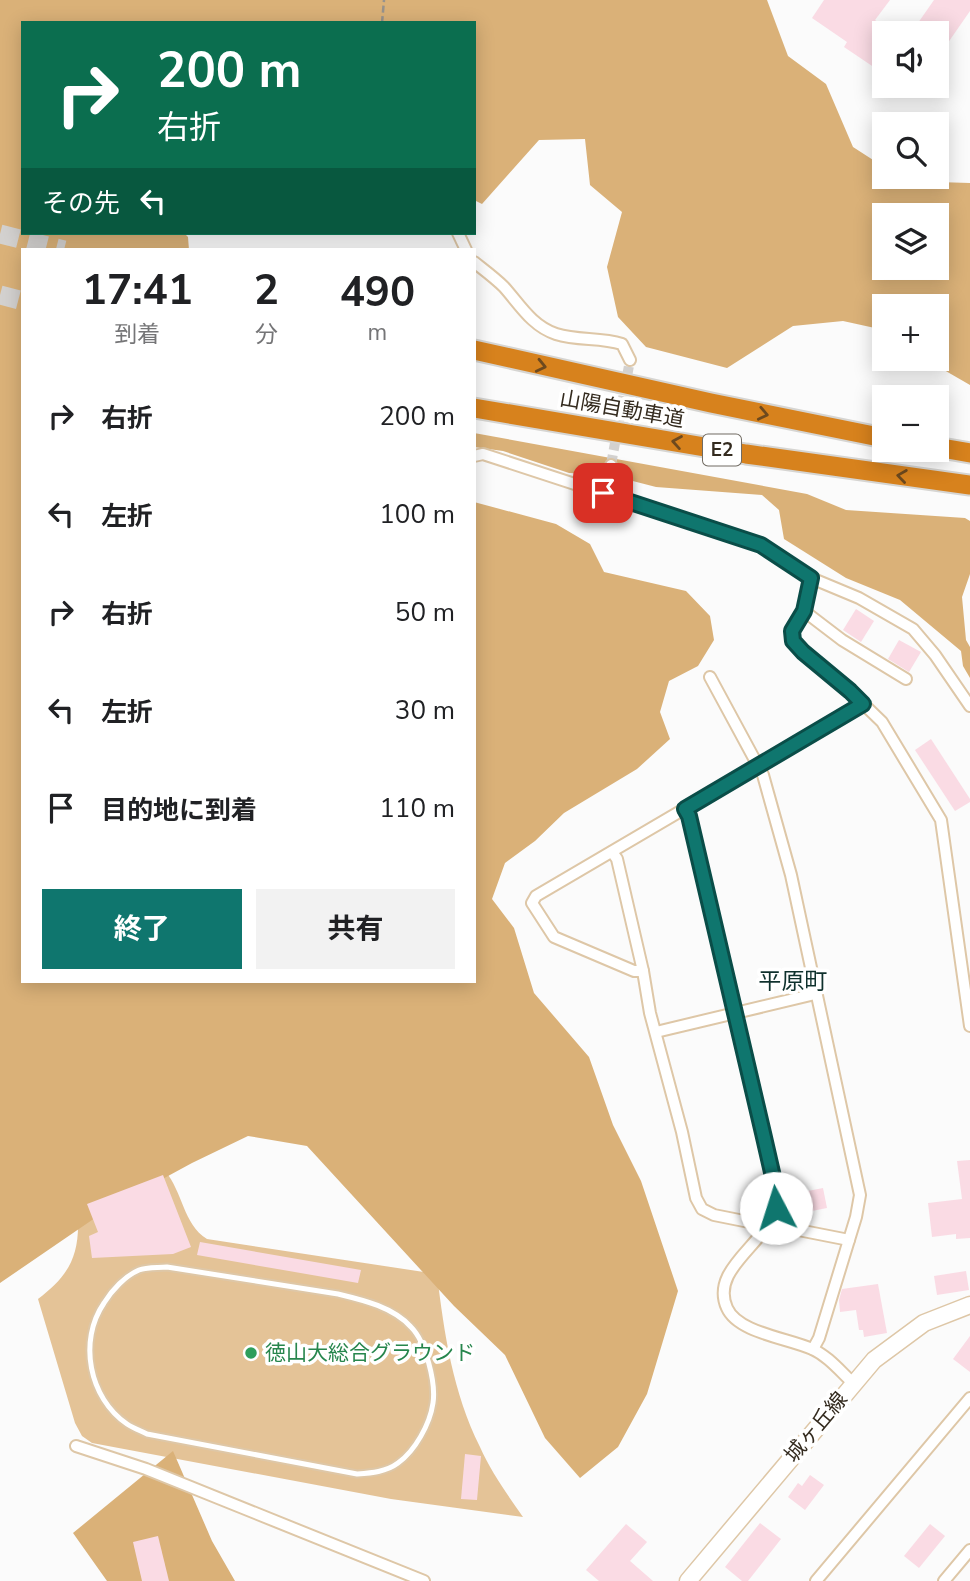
<!DOCTYPE html>
<html lang="ja">
<head>
<meta charset="utf-8">
<style>
	body { margin:0; font-family:"Nunito Sans","Noto Sans JP",sans-serif; background:#f2f2f2; color:#202124; height:100vh; display:flex; flex-direction:column; font-size:26px; white-space:nowrap }
	* { box-sizing:border-box; margin:0 }
	p { font-size:23px; color:#757577 }
	.icon { flex:none; width:38px; height:38px; fill:none; stroke:currentColor; stroke-width:2; stroke-linecap:round; stroke-linejoin:round }
	.map { position:relative; flex:1; overflow:hidden }
	.details { position:absolute; left:21px; top:248px; width:455px; height:735px; display:flex; flex-direction:column; background:#fff; border-radius:0px; box-shadow:0 4px 18px #0003 }
	.details>* { flex:none }
	.guide { position:absolute; left:21px; top:21px; width:455px; height:214px; border-radius:0px; box-shadow:0 4px 18px #0003; background:#0b6e4f; color:#fff; overflow:hidden }
	.buttons { position:absolute; left:872px; top:21px; display:grid; gap:14px }
	.buttons a { display:grid; place-items:center; width:77px; height:77px; border-radius:0px; background:#fff; box-shadow:0 4px 18px #0003; font-size:35px }
	.pin { position:absolute; display:grid; place-items:center; width:60px; height:60px; color:#fff; margin:-30px; border-radius:14px; box-shadow:0 4px 10px #0006 }
	.me { position:absolute; width:77px; margin:-38px; rotate:355deg; stroke-linejoin:round; filter:drop-shadow(0 0 5px #0008) }
	.turn { display:flex; align-items:center; gap:24px; height:147px; padding:0 21px; font-size:32px }
	.turn .icon { width:91px; height:91px; stroke-width:2.5 }
	.turn b { display:block; font-size:49px; line-height:60px }
	.then { display:flex; align-items:center; height:66px; padding:0 21px; background:#0003; gap:14px; font-size:26px }
	.eta { display:flex; justify-content:space-evenly; align-items:center; height:119px; text-align:center }
	.eta b { font-size:42px; font-weight:700; line-height:49px }
	.cta { display:flex; gap:14px; margin-top:auto; padding:14px 21px }
	.cta a { flex:1; height:80px; border-radius:0px; background:#0f766e; color:#fff; font-size:28px; font-weight:700; line-height:80px; text-align:center }
	.cta a+a { background:#f2f2f2; color:#202124 }
	ul { padding:0; list-style:none }
	li { display:flex; align-items:center; gap:21px; height:98px; padding:0 21px }
	li div { flex:1 }
	li b { display:block; font-size:26px }
	li em { font-style:normal }
	.map>svg:first-child { display:block }
	.green { fill:#e4c397 }
	.forest { fill:#dab178; fill-rule:evenodd }
	.building { fill:#fadbe4 }
	.lines { fill:none; stroke-linecap:round; stroke-linejoin:round }
	.street-tunnel { stroke:#d3d1cf; stroke-width:10; stroke-dasharray:10 5; stroke-linecap:butt }
	.highway-tunnel { stroke:#d3d1cf; stroke-width:19; stroke-dasharray:19 10; stroke-linecap:butt }
	.lane-casing { stroke:#dec7a7; stroke-width:9 }
	.street-casing { stroke:#dec7a7; stroke-width:14 }
	.secondary-casing { stroke:#dec7a7; stroke-width:19 }
	.highway-casing { stroke:#d6d5d2; stroke-width:23 }
	.path { stroke:#97928c; stroke-width:2.5; stroke-dasharray:7 3.5; stroke-linecap:butt }
	.lane { stroke:#fff; stroke-width:5 }
	.street { stroke:#fff; stroke-width:10 }
	.secondary { stroke:#fff; stroke-width:16 }
	.highway { stroke:#d7821d; stroke-width:19 }
	.oneway { stroke:#6d491e }
	.route-casing { stroke:#0a4d48; stroke-width:18 }
	.route { stroke:#0f766e; stroke-width:12 }
	.leisure-dot { fill:#2e9e5b; stroke:#fff; stroke-width:2.5 }
	.labels { text-anchor:middle; dominant-baseline:central; stroke-width:7; stroke-linejoin:round; paint-order:stroke }
	.shield { fill:#fff; stroke:#716b62; stroke-width:2 }
	.shield-label { font-size:19px; font-weight:bold; fill:#342b1f }
	.street-label { font-size:21px; fill:#342b1f; stroke:#fff }
	.leisure-label { font-size:21px; fill:#27864d; stroke:#fff; text-anchor:start }
	.neighbourhood-label { font-size:23px; fill:#0f312d; stroke:#fff }
</style>
</head>
<body>
<div class="map">
<svg width="970" height="1581" viewBox="0 0 970 1581">
	<rect width="100%" height="100%" fill="#fbfbfb"/>
	<path class="green" d="M165,1171C183,1192 183,1224 207,1239L437,1274C444,1333 453,1393 480,1447C491,1472 507,1494 523,1517L391,1499L92,1443L82,1436L75,1423L38,1299C67,1277 79,1258 78,1221Z"/>
	<g class="forest">
		<path d="M0,0H767L788,56L826,84L853,147L884,167V177H898L904,181L970,183V385L925,359H936V306H884V330L843,321L793,326L727,368L646,347L618,317L607,267L622,212L590,185L585,139L539,140L482,204L474,200V23H23V233H184L188,237L189,250H23V982H474V502L556,524L590,544L604,572L686,591L710,616L714,640L698,666L669,681L660,712L670,739L637,769L564,813L535,841L505,863L492,899L514,928L534,993L589,1057L613,1125L641,1181L678,1291L647,1394L618,1447L580,1478L545,1438L505,1355L454,1306L307,1146L248,1136L192,1163L111,1207L0,1283ZM884,215H936V268H884Z"/>
		<polygon points="474,433 807,494 846,510 965,518 970,521 970,574 962,597 966,640 970,647 970,678 963,666 961,651 900,600 846,578 784,539 779,510 762,495 656,487 625,479 619,465 606,462 592,474 569,473 503,451 474,447"/>
		<polygon points="173,1451 212,1541 235,1581 107,1581 73,1533"/>
	</g>
	<g class="building">
		<polygon points="824,0 890,0 875,20 884,27 884,74 844,47 847,42 812,18"/>
		<polygon points="934,0 970,0 970,11 936,60 936,33 911,33"/>
		<polygon points="856,609 874,621 861,642 843,630"/>
		<polygon points="899,640 921,652 909,672 888,659"/>
		<polygon points="931,739 970,799 970,802 955,811 915,750"/>
		<polygon points="970,1160 970,1238 956,1239 956,1234 932,1237 928,1203 962,1199 957,1161"/>
		<polygon points="163,1175 191,1247 173,1254 92,1258 89,1236 98,1232 87,1204"/>
		<polygon points="823,1188 827,1208 797,1214 793,1194"/>
		<polygon points="200,1242 361,1270 358,1283 197,1255"/>
		<polygon points="966,1271 969,1290 937,1295 934,1276"/>
		<polygon points="878,1284 887,1333 864,1337 863,1330 859,1330 856,1310 840,1312 839,1300 842,1289"/>
		<polygon points="970,1336 970,1372 953,1359"/>
		<polygon points="465,1454 481,1456 477,1500 461,1499"/>
		<polygon points="810,1475 824,1485 805,1510 788,1497 798,1483 802,1486"/>
		<polygon points="760,1523 781,1539 748,1581 742,1581 725,1567"/>
		<polygon points="626,1524 647,1542 630,1561 653,1581 599,1581 586,1570"/>
		<polygon points="930,1524 945,1536 919,1568 904,1556"/>
		<polygon points="158,1536 169,1581 142,1581 133,1542"/>
	</g>
	<g class="lines">
		<polyline class="street-tunnel" points="611,465 630,360"/>
		<g class="highway-tunnel">
			<polyline points="0,234 64,250"/>
			<polyline points="0,295 23,301"/>
		</g>
		<g class="lane-casing">
			<path id="lane" d="M167,1267L338,1294C363,1300 393,1307 411,1327C426,1342 436,1383 433,1403C430,1424 415,1451 398,1463C386,1472 371,1473 357,1474L147,1434C141,1431 133,1428 127,1424C89,1398 78,1341 104,1303C112,1290 125,1276 139,1270C147,1267 158,1268 167,1267Z"/>
		</g>
		<g class="street-casing">
			<g id="street">
				<polyline points="458,233 466,250"/>
				<path d="M474,262C484,270 495,278 504,287C520,305 532,326 556,334C578,341 600,337 622,344L630,360"/>
				<polyline points="474,456 483,454 761,545 811,578 859,598 913,629 935,655 970,706"/>
				<polyline points="603,493 611,465"/>
				<polyline points="811,578 804,611 792,631 793,641 803,652 850,691 882,722 941,820 970,1026"/>
				<polyline points="804,611 842,640 906,679"/>
				<polyline points="710,677 763,775 791,875 860,1195 856,1217 819,1338 813,1349"/>
				<path d="M685,809L689,816L774,1181C775,1189 777,1199 775,1207C769,1243 709,1268 727,1308C738,1333 788,1338 812,1349C828,1356 840,1371 853,1383"/>
				<polyline points="612,852 617,859 643,971 650,1013 682,1132 696,1198 702,1209 714,1215 754,1223 769,1221 783,1227 849,1240"/>
				<polyline points="643,971 634,971 554,937 532,903 536,896 863,704"/>
				<polyline points="656,1032 815,994"/>
				<polyline points="76,1446 146,1469 424,1581"/>
				<polyline points="816,1581 970,1398"/>
				<polyline points="944,1581 970,1550"/>
			</g>
		</g>
		<g class="secondary-casing">
			<polyline id="secondary" points="688,1581 874,1360 924,1323 970,1305"/>
		</g>
		<g class="highway-casing">
			<g id="highway">
				<polyline points="474,350 711,403 884,438"/>
				<polyline points="474,408 746,454 970,485"/>
				<polyline points="936,447 970,453"/>
			</g>
		</g>
		<polyline class="path" points="382,23 384,0"/>
		<use href="#lane" class="lane"/>
		<use href="#street" class="street"/>
		<use href="#secondary" class="secondary"/>
		<use href="#highway" class="highway"/>
	</g>
	<defs><path id="oneway-chevron" d="M-2-3.5L2.5 0L-2 3.5" fill="none" stroke-width="1.6" stroke-linecap="round" stroke-linejoin="round" transform="scale(1.75)"/></defs>
	<g class="oneway">
		<use href="#oneway-chevron" transform="translate(541 366) rotate(13)"/>
		<use href="#oneway-chevron" transform="translate(763 414) rotate(12)"/>
		<use href="#oneway-chevron" transform="translate(677 442) rotate(-170)"/>
		<use href="#oneway-chevron" transform="translate(902 476) rotate(-172)"/>
	</g>
	<g class="lines">
		<g class="route-casing">
			<polyline id="route" points="603,493 761,545 811,578 804,611 792,631 793,641 803,652 850,691 863,704 685,809 689,816 763,1133 774,1181 776,1208"/>
		</g>
		<use href="#route" class="route"/>
	</g>
	<circle class="leisure-dot" cx="251" cy="1353" r="7"/>
	<g class="labels">
		<rect class="shield" x="703" y="434.5" width="38" height="31" rx="5"/>
		<g class="shield-label">
			<text x="722" y="450">E2</text>
		</g>
		<g class="street-label">
			<text transform="translate(622 409) rotate(10)">山陽自動車道</text>
			<text transform="translate(816 1427) rotate(-50)">城ヶ丘線</text>
		</g>
		<g class="leisure-label">
			<text x="265" y="1353">徳山大総合グラウンド</text>
		</g>
		<g class="neighbourhood-label">
			<text x="793" y="981">平原町</text>
		</g>
	</g>
</svg>
<div class="buttons">
<a><svg class="icon" aria-label="sound" viewBox="0 0 24 24"><path d="M4 9h4l5-4v14l-5-4H4zM17 9q2 3 0 6"/></svg></a>
<a><svg class="icon" aria-label="search" viewBox="0 0 24 24"><circle cx="10" cy="10" r="6"/><path d="M15 15l6 6"/></svg></a>
<a><svg class="icon" aria-label="layers" viewBox="0 0 24 24"><path d="M12 4l9 5-9 5-9-5zM3 14l9 5 9-5"/></svg></a>
<a>+</a>
<a>−</a>
</div>
<div class="pin" style="left:603px;top:493px;background:#d93025"><svg class="icon" aria-label="arrive" viewBox="0 0 24 24"><path d="M6 21V4h12l-3 4 3 4H6"/></svg></div>
<svg class="me" style="left:776px;top:1208px" viewBox="-20 -20 40 40"><circle r="19" fill="#fff"/><path d="M0-13L10 11 0 6-10 11z" fill="#0f766e"/></svg>
<div class="guide">
<div class="turn"><svg class="icon" aria-label="right" viewBox="0 0 24 24"><path d="M7 20v-9h11M14 6l5 5-5 5"/></svg><div><b>200 m</b>右折</div></div>
<div class="then">その先<svg class="icon" aria-label="left" viewBox="0 0 24 24"><path d="M17 20v-9H6M10 6l-5 5 5 5"/></svg></div>
</div>
<section class="details">
<div class="eta">
<div><b>17:41</b><p>到着</p></div>
<div><b>2</b><p>分</p></div>
<div><b>490</b><p>m</p></div>
</div>
<ul>
<li><svg class="icon" aria-label="right" viewBox="0 0 24 24"><path d="M7 20v-9h11M14 6l5 5-5 5"/></svg><div><b>右折</b></div><em>200 m</em></li>
<li><svg class="icon" aria-label="left" viewBox="0 0 24 24"><path d="M17 20v-9H6M10 6l-5 5 5 5"/></svg><div><b>左折</b></div><em>100 m</em></li>
<li><svg class="icon" aria-label="right" viewBox="0 0 24 24"><path d="M7 20v-9h11M14 6l5 5-5 5"/></svg><div><b>右折</b></div><em>50 m</em></li>
<li><svg class="icon" aria-label="left" viewBox="0 0 24 24"><path d="M17 20v-9H6M10 6l-5 5 5 5"/></svg><div><b>左折</b></div><em>30 m</em></li>
<li><svg class="icon" aria-label="arrive" viewBox="0 0 24 24"><path d="M6 21V4h12l-3 4 3 4H6"/></svg><div><b>目的地に到着</b></div><em>110 m</em></li>
</ul>
<div class="cta"><a>終了</a><a>共有</a></div>
</section>
</div>
</body>
</html>
